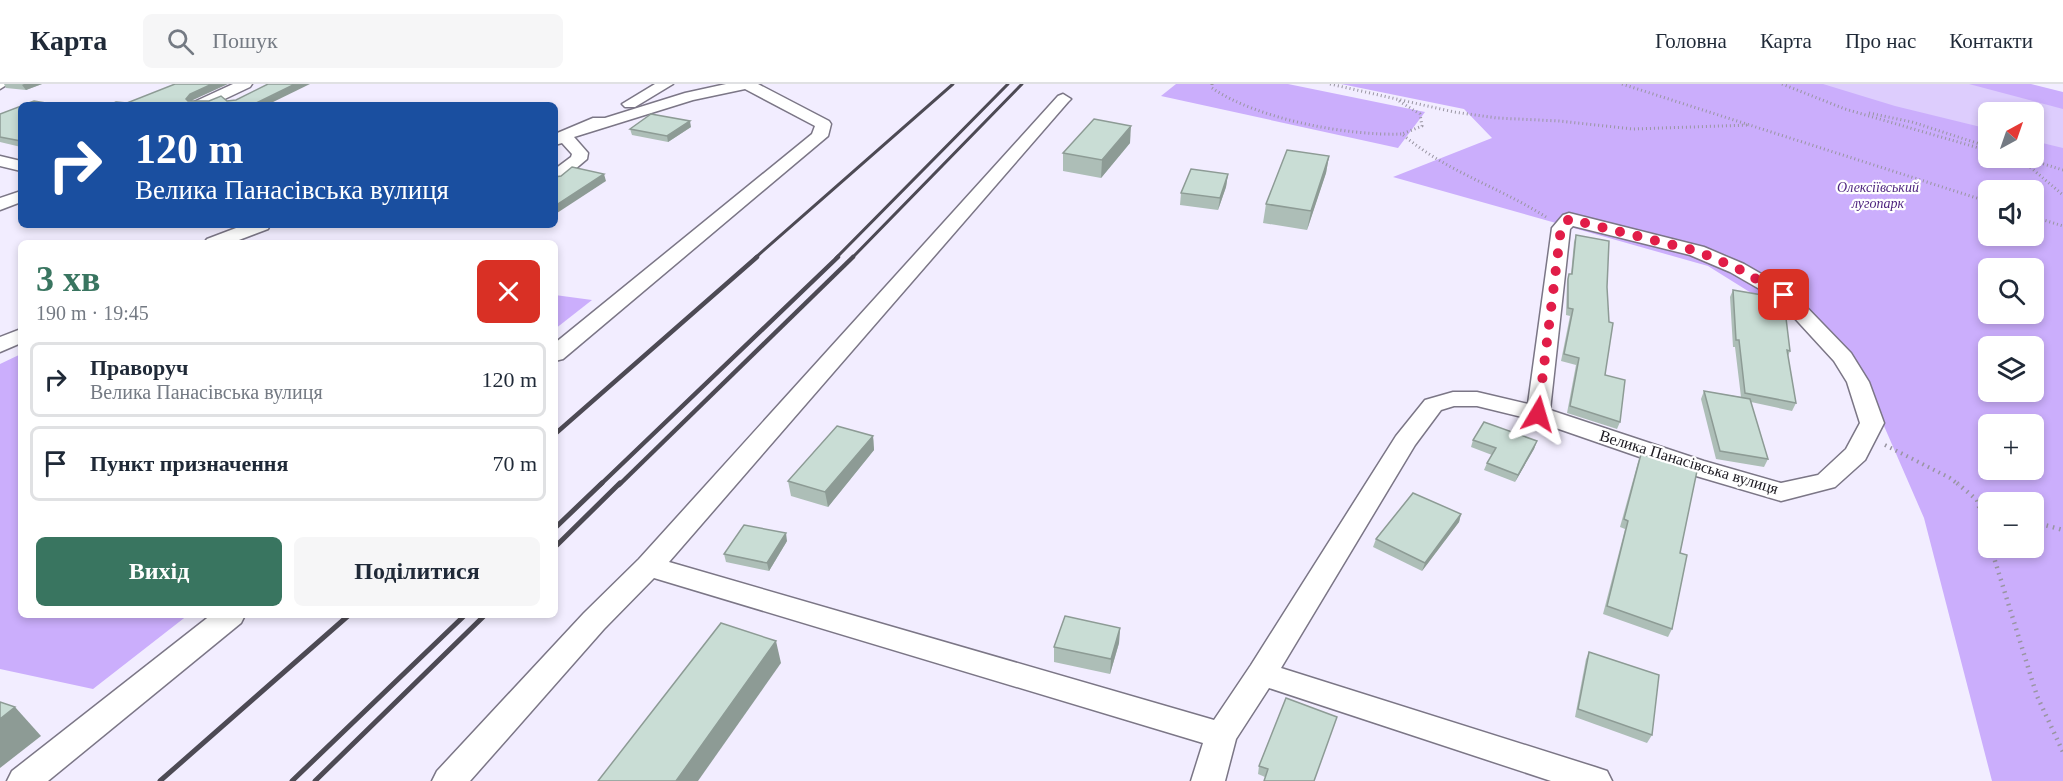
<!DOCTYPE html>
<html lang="uk">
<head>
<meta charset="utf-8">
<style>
	body { margin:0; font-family:"Times New Roman",serif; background:#f6f6f7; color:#1f2937; height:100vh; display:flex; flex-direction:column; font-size:22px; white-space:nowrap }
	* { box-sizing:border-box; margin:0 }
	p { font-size:20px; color:#747a83 }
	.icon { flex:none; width:33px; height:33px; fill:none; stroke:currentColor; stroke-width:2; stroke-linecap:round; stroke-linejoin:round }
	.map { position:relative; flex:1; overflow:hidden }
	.sheet { position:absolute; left:18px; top:156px; width:540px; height:378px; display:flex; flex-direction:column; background:#fff; border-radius:9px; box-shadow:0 3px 9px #0003 }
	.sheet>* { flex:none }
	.hud { position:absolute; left:18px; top:18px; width:540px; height:126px; border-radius:9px; box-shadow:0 3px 9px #0003; background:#1a4fa0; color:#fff; overflow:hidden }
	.needle { width:39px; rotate:40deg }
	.fabs { position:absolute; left:1978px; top:18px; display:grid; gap:12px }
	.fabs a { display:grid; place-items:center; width:66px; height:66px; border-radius:9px; background:#fff; box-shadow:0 3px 9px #0003; font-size:30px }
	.pin { position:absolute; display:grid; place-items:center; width:51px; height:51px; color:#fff; margin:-26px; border-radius:12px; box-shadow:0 3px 9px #0006 }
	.me { position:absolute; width:66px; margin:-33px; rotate:7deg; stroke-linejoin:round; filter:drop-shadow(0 0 4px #0008) }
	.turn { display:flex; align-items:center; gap:21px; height:126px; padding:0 18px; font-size:27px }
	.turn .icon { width:78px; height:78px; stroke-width:2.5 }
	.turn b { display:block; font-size:42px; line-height:51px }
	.round { display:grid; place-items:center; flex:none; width:63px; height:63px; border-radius:9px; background:#f6f6f7 }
	.summary { display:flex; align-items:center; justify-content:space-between; height:102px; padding:0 18px }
	h1 { font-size:36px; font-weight:700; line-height:45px; color:#397560 }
	.cta { display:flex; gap:12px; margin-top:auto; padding:12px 18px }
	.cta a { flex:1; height:69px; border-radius:9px; background:#397560; color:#fff; font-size:24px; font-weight:700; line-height:69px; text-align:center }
	.cta a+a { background:#f6f6f7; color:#1f2937 }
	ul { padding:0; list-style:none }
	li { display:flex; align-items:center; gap:18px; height:75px; margin:0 12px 9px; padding:0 6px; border:3px solid #e0e1e3; border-radius:9px }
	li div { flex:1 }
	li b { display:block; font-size:22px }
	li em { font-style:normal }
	header { display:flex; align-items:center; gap:36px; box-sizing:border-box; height:84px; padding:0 30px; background:#fff; border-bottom:2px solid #e0e1e3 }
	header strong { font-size:28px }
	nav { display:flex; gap:33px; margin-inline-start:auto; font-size:21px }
	.search { width:420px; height:54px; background:#f6f6f7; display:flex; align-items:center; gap:15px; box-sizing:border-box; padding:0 21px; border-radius:9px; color:#747a83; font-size:22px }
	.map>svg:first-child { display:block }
	.green { fill:#cbaefc; fill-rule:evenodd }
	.water { fill:#ddcdfd }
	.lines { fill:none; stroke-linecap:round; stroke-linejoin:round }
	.minor-casing { stroke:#7b7686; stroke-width:3 }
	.path-far2 { stroke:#9995a2; stroke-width:3; stroke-dasharray:1 3; stroke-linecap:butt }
	.path-far1 { stroke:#9995a2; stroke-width:4; stroke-dasharray:1.5 4.5; stroke-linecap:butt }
	.path { stroke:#9995a2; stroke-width:4.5; stroke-dasharray:1.5 5; stroke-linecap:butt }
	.minor { fill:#fff; fill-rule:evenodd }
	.rail-far2 { stroke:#4d4a54; stroke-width:3 }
	.rail-far1 { stroke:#4d4a54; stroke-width:4.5 }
	.rail { stroke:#4d4a54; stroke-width:5 }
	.wall { fill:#adbeb7 }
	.shaded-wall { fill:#8d9b95 }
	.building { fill:#c9ddd5; stroke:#8d9b95; stroke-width:1.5 }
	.route { stroke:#e11d48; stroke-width:10; stroke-dasharray:0 18 }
	.labels { text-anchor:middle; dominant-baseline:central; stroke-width:4.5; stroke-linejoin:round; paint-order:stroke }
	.far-park-label { font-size:14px; font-style:italic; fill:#4f267f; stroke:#fff }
	.street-label { font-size:16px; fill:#1b1920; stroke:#fff }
</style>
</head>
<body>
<header>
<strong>Карта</strong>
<div class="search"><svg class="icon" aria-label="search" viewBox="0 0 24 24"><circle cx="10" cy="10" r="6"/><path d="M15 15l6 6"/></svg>Пошук</div>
<nav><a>Головна</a><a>Карта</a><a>Про нас</a><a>Контакти</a></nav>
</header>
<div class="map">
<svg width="2063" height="697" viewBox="0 0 2063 697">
	<rect width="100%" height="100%" fill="#f2edff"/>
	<g class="green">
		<polygon points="1176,0 1288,0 1425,28 1398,64 1161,12"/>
		<path d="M1341,0H2031L2063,8V697H1992L1924,434L1854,273L1708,182L1393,93L1492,54L1464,25ZM1989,28H2034V74H1989ZM1989,106H2034V152H1989ZM1989,184H2034V230H1989ZM1989,262H2034V308H1989ZM1989,340H2034V386H1989ZM1989,418H2034V464H1989Z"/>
		<polygon points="555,211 592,216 555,245"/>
		<polygon points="21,270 21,531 188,531 93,605 0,585 0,280"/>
	</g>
	<polygon class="water" points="1823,0 1969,0 2063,25 2063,64 2034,57 2034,28 1989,28 1989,45 1895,22"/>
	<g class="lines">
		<g class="minor-casing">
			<g id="minor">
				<polygon points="0,0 8,0 0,5"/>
				<polygon points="233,0 252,0 250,3 212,21 191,21 194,18"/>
				<polygon points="655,0 673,0 635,23 625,23 622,20"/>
				<polygon points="726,0 758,0 829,37 831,40 828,52 563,275 555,277 555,259 812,50 815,42 745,5 693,16 574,53 588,69 587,75 561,97 555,98 555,85 571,73 572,70 562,59 555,61 555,50 593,34 605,34 685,9"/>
				<path d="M1063,10L1071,15L1068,18L669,478L1214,636L1251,581L1396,352L1425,316L1453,308H1477L1528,320L1552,144L1563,131L1569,129L1704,163L1744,180L1791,207L1851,269L1869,298L1884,339L1865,376L1835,403L1781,417L1686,389L1530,335L1477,322H1454L1441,326L1415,361L1281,584L1595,683L1607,687L1612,697H1551L1269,604L1236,655L1225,697H1191L1203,659L654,494L604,545L470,697H432L437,687L584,529L639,475L1058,12ZM1573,142L1690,171L1730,188L1777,215L1834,277L1847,298L1860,339L1846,365L1818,391L1781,399L1704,377L1550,326L1570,145Z"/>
				<polygon points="0,72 21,77 21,87 0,82"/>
				<polygon points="21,107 21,118 0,126 0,114"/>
				<polygon points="244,141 270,141 268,145 231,159 204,159 207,155"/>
				<polygon points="21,245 21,259 0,268 0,253"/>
				<polygon points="211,531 245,531 241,539 48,697 7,697 12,687"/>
			</g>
		</g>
		<g class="path-far2">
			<path d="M1212,0V4C1257,35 1347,52 1402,50"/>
			<polyline points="1330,0 1454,28 1497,34 1559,37 1633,45 1750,41"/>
			<polyline points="1622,0 1989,118"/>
			<polyline points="1782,0 1845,25 1989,67"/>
			<path d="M1399,17L1420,30L1422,42L1402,50C1445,87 1499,103 1546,133"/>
			<polyline points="1869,29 1912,38 1989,63"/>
			<polyline points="2013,74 2023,77 2063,111"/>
			<polyline points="2024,74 2063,86"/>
			<polyline points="2034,133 2063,142"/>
		</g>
		<polyline class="path-far1" points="1885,361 1950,394 1959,401"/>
		<g class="path">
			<polyline points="1957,399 1977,416"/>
			<polyline points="1989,421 1977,416 1989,456"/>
			<polyline points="2034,438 2063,446"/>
			<polyline points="1991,464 2037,612 2063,668"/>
		</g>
		<use href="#minor" class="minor"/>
		<g class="rail-far2">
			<polyline points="755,174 953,0"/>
			<polyline points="836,174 1008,0"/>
			<polyline points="852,174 1022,0"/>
		</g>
		<g class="rail-far1">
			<polyline points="555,350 757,173"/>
			<polyline points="600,401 838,173"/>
			<polyline points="619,401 853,173"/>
		</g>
		<g class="rail">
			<polyline points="555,444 602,399"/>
			<polyline points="555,463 620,399"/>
			<polyline points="160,697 349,531"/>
			<polyline points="292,697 465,531"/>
			<polyline points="315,697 485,531"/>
		</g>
	</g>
	<g class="wall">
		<polygon points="4,0 42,0 26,6 6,4"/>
		<polygon points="21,22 21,63 0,58 0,30"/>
		<polygon points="691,43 668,58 632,51 630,45"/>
		<polygon points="1130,59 1101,94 1063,87 1063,69"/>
		<polygon points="1329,72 1326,89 1307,146 1263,139 1266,120"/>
		<polygon points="1228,90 1226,103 1218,126 1180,121 1181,109"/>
		<polygon points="1576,151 1607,203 1605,291 1620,338 1617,345 1567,329 1576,281 1561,277 1570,232 1566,231 1567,197 1569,190 1571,190 1574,158"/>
		<polygon points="1733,206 1763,222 1790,267 1788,272 1796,319 1792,327 1751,318 1768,375 1764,383 1716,375 1701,315 1704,307 1741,313 1735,263 1733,263 1730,213"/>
		<polygon points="873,352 874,366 828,423 791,412 788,397"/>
		<polygon points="1473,356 1537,357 1534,365 1515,398 1484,386 1487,379 1492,371 1471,363"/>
		<polygon points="1641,370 1680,469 1672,545 1668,553 1603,530 1625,445 1620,443 1638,378"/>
		<polygon points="1461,430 1459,438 1422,487 1373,463 1376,455"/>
		<polygon points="787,457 769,487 726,478 724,470"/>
		<polygon points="1120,544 1119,559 1110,590 1054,578 1054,563"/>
		<polygon points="1589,568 1652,651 1647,659 1575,633 1586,575"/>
		<polygon points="1335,641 1265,693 1258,690 1259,682"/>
	</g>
	<g class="shaded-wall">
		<polygon points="24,0 42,0 26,6 22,1"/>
		<polygon points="212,0 228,0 193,16 189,21 186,15 190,10"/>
		<polygon points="295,0 310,0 267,21 252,21"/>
		<polygon points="690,37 691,43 668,58 667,52"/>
		<polygon points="1131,42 1130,59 1101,94 1102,76"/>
		<polygon points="1329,72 1326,89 1307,146 1311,127"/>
		<polygon points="604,90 606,97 557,129 555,122"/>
		<polygon points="1228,90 1226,103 1218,126 1220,114"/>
		<polygon points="873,352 874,366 828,423 825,408"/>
		<polygon points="1537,357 1534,365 1515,398 1518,391"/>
		<polygon points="1461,430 1459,438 1422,487 1425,479"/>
		<polygon points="786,449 787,457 769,487 767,479"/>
		<polygon points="1120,544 1119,559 1110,590 1111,575"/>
		<polygon points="776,557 781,579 698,697 676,697"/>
		<polygon points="15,623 41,652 0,684 0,635"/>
	</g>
	<g class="building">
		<polygon points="175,0 212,0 190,10 186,15 188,17 209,17 221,12 227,17 236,16 268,0 295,0 252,21 109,21 116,18 127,19"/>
		<polygon points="34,17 58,21 23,21"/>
		<polygon points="21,22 21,57 0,53 0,30"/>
		<polygon points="651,30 690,37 667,52 630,45"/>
		<polygon points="1094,35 1131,42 1102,76 1063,69"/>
		<polygon points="1287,66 1329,72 1311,127 1266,120"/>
		<polygon points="572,83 604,90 555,122 555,93 561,92"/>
		<polygon points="1191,85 1228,90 1220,114 1181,109"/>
		<polygon points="1576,151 1609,157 1607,203 1609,238 1613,239 1605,291 1625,296 1620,338 1570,322 1579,274 1564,270 1573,225 1568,224 1568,195 1569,190 1572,190"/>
		<polygon points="1733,206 1762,211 1763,222 1785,226 1790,267 1787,266 1796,319 1745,309 1739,256 1736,256"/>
		<polygon points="1704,307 1750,315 1768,375 1720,367"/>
		<polygon points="1484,338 1537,357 1518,391 1487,379 1496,364 1473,356"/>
		<polygon points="837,342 873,352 825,408 788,397"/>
		<polygon points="1641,370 1697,387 1680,469 1687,471 1672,545 1607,522 1628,437 1624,435"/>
		<polygon points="1413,409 1461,430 1425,479 1376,455"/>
		<polygon points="744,441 786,449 767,479 724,470"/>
		<polygon points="1065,532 1120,544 1111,575 1054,563"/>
		<polygon points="721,539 776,557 676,697 598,697"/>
		<polygon points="1589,568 1659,591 1652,651 1578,625"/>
		<polygon points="1286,614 1337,633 1314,697 1264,697 1268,685 1259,682"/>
		<polygon points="0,618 15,623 0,635"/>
	</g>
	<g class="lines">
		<polyline class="route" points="1538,330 1561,144 1569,135 1697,167 1737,184 1784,211"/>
	</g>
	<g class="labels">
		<g class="far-park-label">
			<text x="1878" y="103">Олексіївський<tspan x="1878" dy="16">лугопарк</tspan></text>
		</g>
		<g class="street-label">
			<text transform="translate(1689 378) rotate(17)">Велика Панасівська вулиця</text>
		</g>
	</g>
</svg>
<div class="fabs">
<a><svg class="needle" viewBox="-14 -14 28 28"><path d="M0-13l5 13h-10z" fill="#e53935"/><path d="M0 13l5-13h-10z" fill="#747a83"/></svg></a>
<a><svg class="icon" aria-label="sound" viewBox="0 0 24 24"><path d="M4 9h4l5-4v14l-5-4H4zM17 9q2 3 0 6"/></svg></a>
<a><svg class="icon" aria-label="search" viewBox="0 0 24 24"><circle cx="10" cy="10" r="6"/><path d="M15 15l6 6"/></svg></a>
<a><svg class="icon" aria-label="layers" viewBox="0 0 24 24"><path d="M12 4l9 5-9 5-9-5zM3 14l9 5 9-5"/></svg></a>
<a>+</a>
<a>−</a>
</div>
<div class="pin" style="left:1784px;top:211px;background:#d93025"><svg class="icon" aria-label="arrive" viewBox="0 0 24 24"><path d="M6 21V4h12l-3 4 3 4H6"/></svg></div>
<svg class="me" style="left:1538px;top:330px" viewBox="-20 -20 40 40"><path d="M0-17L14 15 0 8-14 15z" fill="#e11d48" stroke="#fff" stroke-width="4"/></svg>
<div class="hud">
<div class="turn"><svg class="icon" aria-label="right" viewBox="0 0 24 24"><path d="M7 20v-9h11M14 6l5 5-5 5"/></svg><div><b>120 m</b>Велика Панасівська вулиця</div></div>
</div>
<section class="sheet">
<div class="summary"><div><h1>3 хв</h1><p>190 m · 19:45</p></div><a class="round" style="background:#d93025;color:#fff"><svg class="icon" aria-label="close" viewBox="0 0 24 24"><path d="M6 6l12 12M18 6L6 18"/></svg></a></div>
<ul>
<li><svg class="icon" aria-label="right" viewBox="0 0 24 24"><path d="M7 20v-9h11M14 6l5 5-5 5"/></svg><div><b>Праворуч</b><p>Велика Панасівська вулиця</p></div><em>120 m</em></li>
<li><svg class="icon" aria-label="arrive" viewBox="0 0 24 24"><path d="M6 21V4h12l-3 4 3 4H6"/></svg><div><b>Пункт призначення</b></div><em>70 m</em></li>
</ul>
<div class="cta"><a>Вихід</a><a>Поділитися</a></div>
</section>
</div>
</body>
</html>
